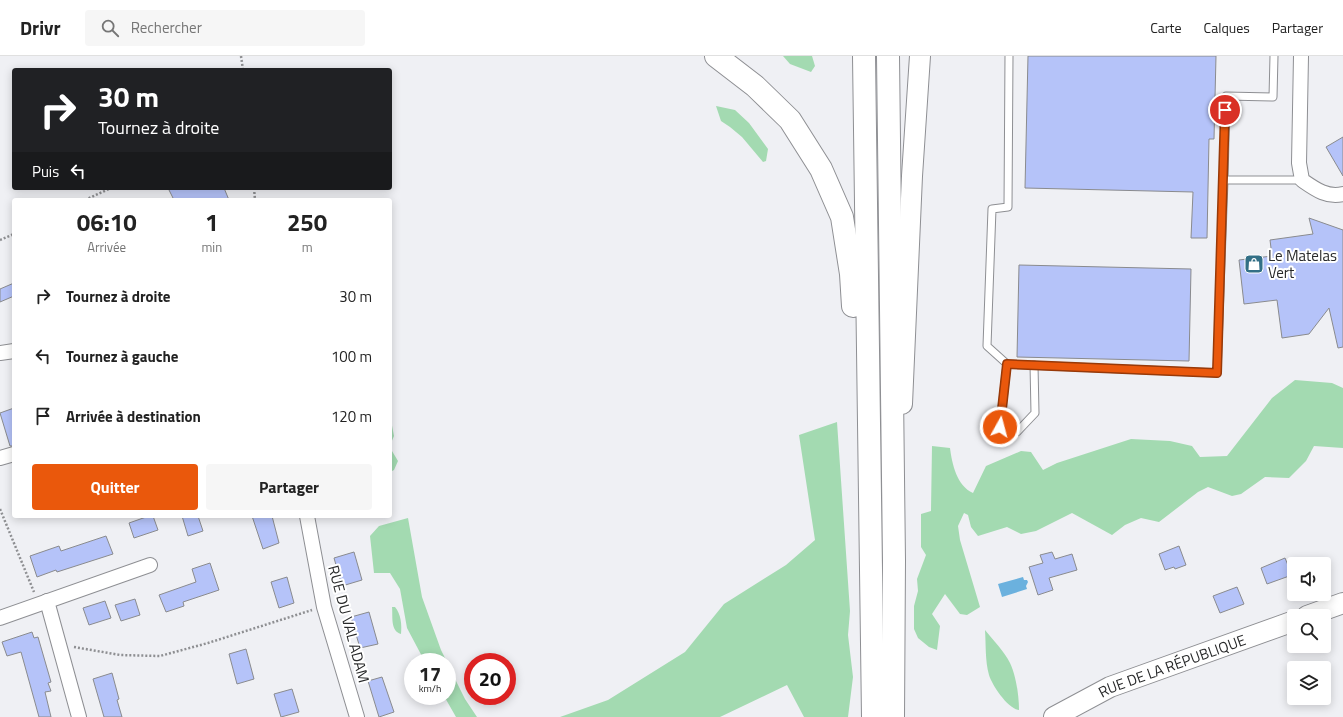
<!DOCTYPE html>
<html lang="fr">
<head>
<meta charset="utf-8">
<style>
	body { margin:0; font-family:"Titillium Web",sans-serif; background:#f6f6f6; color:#222; height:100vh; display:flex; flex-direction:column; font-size:15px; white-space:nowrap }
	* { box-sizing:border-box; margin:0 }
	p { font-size:13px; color:#767676 }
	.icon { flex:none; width:22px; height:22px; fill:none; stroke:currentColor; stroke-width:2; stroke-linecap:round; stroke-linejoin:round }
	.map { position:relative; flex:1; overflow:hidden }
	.sheet { position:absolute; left:12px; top:142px; width:380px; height:320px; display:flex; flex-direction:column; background:#fff; border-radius:4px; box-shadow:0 2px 10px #0003 }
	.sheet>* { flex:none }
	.banner { position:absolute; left:12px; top:12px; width:380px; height:122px; border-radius:4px; box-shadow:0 2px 10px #0003; background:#202124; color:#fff; overflow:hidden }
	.tools { position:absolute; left:1287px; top:501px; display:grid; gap:8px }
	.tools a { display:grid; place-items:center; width:44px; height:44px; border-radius:4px; background:#fff; box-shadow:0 2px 10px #0003; font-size:20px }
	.speed { position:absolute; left:404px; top:597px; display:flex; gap:8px; font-size:20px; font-weight:700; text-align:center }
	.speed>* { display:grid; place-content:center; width:52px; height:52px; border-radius:50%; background:#fff; box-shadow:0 2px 10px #0003; line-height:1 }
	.speed small { font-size:10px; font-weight:400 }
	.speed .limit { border:6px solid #d22; background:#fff; color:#111 }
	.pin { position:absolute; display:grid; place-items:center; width:34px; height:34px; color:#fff; margin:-17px; border:2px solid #fff; border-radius:50%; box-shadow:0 1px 4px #0007 }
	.me { position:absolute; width:44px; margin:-22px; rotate:7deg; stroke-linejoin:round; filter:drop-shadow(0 0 3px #0008) }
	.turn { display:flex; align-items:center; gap:14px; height:84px; padding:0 20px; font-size:18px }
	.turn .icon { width:52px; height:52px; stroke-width:2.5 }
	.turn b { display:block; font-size:28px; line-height:34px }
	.then { display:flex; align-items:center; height:38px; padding:0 20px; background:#0003; gap:8px; font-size:15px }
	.eta { display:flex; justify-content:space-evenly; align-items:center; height:68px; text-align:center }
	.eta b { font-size:24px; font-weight:700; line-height:28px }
	.action { display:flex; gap:8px; margin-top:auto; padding:8px 20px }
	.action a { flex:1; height:46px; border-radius:4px; background:#ea580c; color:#fff; font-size:16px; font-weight:700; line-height:46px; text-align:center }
	.action a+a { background:#f6f6f6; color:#222 }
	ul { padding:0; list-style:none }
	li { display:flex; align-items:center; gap:12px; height:60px; padding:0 20px }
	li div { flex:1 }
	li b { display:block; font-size:15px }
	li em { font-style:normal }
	header { display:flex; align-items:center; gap:24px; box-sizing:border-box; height:56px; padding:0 20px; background:#fff; border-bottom:1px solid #e0e0e0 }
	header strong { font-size:19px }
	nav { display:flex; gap:22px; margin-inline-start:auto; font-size:14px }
	.search { width:280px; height:36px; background:#f6f6f6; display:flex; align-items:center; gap:10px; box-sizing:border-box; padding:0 14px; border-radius:4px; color:#767676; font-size:15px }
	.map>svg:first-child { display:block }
	.green { fill:#a3dab1 }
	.water { fill:#6bb1de }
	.building { fill:#b5c3f9; stroke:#8a8b8e }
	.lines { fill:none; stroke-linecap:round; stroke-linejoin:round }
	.lane-casing { stroke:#8e8f93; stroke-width:9 }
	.street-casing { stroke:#8e8f93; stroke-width:16 }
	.secondary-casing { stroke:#8e8f93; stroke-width:22 }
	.primary-casing { stroke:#8e8f93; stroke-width:24 }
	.path { stroke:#8e8f92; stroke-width:2.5; stroke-dasharray:2 2; stroke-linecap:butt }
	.lane { stroke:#fff; stroke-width:7 }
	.street { stroke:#fff; stroke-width:14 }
	.secondary { stroke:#fff; stroke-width:20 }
	.primary { stroke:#fff; stroke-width:22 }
	.route-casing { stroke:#983908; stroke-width:10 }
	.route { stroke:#ea580c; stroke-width:7 }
	.labels { text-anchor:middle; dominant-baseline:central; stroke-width:4; stroke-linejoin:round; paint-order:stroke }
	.poi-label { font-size:15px; fill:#28292a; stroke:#fff; text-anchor:start }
	.street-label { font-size:15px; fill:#28292a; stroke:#fff }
</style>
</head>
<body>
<header>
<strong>Drivr</strong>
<div class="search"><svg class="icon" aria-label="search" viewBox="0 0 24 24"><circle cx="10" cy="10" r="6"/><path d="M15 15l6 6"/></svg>Rechercher</div>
<nav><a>Carte</a><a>Calques</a><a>Partager</a></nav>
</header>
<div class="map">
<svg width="1343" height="661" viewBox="0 0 1343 661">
	<rect width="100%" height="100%" fill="#eff0f4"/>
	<g class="green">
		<polygon points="783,0 812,0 815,10 811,16 790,8"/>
		<polygon points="716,50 735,54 749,67 768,93 766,105 763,106 742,81 730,71 721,65"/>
		<path d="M1295,324L1332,327L1343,332V392L1314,390L1306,405L1289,422L1265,421L1241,438L1232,440L1208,431L1198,436L1159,466L1141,462L1125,469L1112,479L1072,457L1036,475L1021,478L1007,471L978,480L971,471L968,459L964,457L958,470L960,484L980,551L967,559L960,558L945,538L932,558L940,570L937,594L929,591L918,582L914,573V550L918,535L917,523L926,499L921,491V458L931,455L932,390L950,392C952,408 957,430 973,437L986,410L1021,395L1031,396L1043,414L1057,407L1131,383L1170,385L1192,390L1200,401L1227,400L1272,342Z"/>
		<polygon points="390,359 394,380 391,387 392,395 398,405 394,414 390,416"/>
		<polygon points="837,366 850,555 848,579 853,621 848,661 804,661 787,629 720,661 560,661 608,644 685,596 724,548 786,509 815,484 799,379"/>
		<polygon points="408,462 422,541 441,594 447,606 425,606 407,572 400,533 390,517 374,517 370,480 379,470"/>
		<path d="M392,551H395C401,558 402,569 401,578C390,575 393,560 392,551Z"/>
		<path d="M985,574C993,584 1004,595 1010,607C1016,619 1019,640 1019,654C1008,653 992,629 989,619C985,605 986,588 985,574Z"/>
		<polygon points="447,607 465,643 477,661 456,661 444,640 447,640"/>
	</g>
	<polygon class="water" points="1023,521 1024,524 1027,524 1028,526 1026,530 1027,533 1002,541 998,528"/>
	<g class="building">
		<polygon points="1028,0 1216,0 1214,83 1209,83 1207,182 1191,182 1193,136 1025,132"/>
		<polygon points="1343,81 1343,120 1326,91"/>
		<polygon points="168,132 224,132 229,144 174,144"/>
		<polygon points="1309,162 1343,174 1343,291 1338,292 1329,252 1309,278 1282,282 1277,244 1244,248 1239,204 1272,200 1270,184 1313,178"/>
		<polygon points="1019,209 1191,213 1189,305 1017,301"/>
		<polygon points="14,227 14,240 0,246 0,233"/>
		<polygon points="14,352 14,390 10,390 0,357"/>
		<polygon points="149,460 153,460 158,474 134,482 129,467"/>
		<polygon points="182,460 198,460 203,475 188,480"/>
		<polygon points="252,460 272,460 279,487 263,493"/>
		<polygon points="106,480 113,498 57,516 56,514 37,521 30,500 59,490 61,495"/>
		<polygon points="1179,490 1186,509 1175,513 1174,511 1165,514 1159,498"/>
		<polygon points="354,496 362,524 342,530 334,502"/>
		<polygon points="1052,496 1055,503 1072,498 1077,514 1049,522 1053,534 1038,539 1029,511 1043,507 1040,499"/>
		<polygon points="1285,502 1292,519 1267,528 1261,512"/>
		<polygon points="210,507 219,534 183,546 184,550 166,556 159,539 196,526 192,513"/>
		<polygon points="287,521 294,547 279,552 271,526"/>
		<polygon points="1237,531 1244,548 1220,557 1213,540"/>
		<polygon points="135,543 140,559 121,565 115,549"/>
		<polygon points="105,545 111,562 89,569 83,552"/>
		<polygon points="369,556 378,588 360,592 351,561"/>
		<polygon points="32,576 34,582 38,581 51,626 48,627 51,635 45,636 51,661 39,661 21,596 7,600 2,586"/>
		<polygon points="246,593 254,623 237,628 229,598"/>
		<polygon points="112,617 119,643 117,644 122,661 104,661 93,623"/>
		<polygon points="382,621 394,656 379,661 368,625"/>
		<polygon points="292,633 299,656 281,661 274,638"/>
	</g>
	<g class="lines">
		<g class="lane-casing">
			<g id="lane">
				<polyline points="1009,0 1008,151 992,153 987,290 1007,308 1217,317 1224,124 1226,40 1273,41 1274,0"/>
				<polyline points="1224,124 1302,124"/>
				<polyline points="1007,308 1000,371 1017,376 1035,357 1034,309"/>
			</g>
		</g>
		<g class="street-casing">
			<g id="street">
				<path d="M1301,0L1299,107L1302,124C1315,133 1327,142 1343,138"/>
				<polyline points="0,297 14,295"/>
				<polyline points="0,402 14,398"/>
				<polyline points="307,460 324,551 357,661"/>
				<polyline points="47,545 79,661"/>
				<polyline points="0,562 150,509"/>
			</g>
		</g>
		<g class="secondary-casing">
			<g id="secondary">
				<polyline points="902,348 912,120 920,0"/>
				<polyline points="1307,560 1343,547"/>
				<path id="s1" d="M1054,661L1110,631L1294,565"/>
			</g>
		</g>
		<g class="primary-casing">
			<g id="primary">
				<polyline points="716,0 755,30 790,64 821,113 842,161 851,218 853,250"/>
				<polyline points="864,0 873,661"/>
				<polyline points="888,0 894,505 893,661"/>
			</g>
		</g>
		<g class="path">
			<polyline points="241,0 243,14"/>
			<polyline points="254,132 255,144"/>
			<polyline points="85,144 111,132"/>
			<polyline points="0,184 14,178"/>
			<polyline points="0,453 34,536"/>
			<polyline points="74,591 120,599 160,600 208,587 312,554"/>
		</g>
		<use href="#lane" class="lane"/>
		<use href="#street" class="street"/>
		<use href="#secondary" class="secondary"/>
		<use href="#primary" class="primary"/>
	</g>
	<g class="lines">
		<g class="route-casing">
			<polyline id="route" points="1000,371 1007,308 1217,317 1225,54"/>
		</g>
		<use href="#route" class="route"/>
	</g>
	<defs>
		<g id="shop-square" transform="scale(1)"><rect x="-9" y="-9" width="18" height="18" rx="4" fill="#326f86" stroke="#fff"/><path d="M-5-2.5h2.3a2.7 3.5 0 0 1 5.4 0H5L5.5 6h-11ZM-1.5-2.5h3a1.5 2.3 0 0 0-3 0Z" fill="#fff"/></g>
	</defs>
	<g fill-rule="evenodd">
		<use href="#shop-square" x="1254" y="208"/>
	</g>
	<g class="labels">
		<g class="poi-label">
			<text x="1268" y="199">Le Matelas<tspan x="1268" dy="17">Vert</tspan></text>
		</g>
		<g class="street-label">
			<text transform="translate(349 568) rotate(75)">RUE DU VAL ADAM</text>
			<text stroke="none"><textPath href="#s1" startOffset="129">RUE DE LA RÉPUBLIQUE</textPath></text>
		</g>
	</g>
</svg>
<div class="tools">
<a><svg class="icon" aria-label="sound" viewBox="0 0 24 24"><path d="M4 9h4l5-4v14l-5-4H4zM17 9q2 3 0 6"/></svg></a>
<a><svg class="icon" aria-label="search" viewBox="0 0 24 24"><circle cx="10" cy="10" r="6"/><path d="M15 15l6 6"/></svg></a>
<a><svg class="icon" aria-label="layers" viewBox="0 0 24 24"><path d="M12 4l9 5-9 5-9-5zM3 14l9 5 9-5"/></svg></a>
</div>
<div class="speed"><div>17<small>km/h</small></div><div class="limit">20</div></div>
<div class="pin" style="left:1225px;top:54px;background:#d93025"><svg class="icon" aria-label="arrive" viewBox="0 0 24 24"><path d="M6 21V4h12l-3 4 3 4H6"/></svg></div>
<svg class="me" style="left:1000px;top:371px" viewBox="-20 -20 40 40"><circle r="17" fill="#ea580c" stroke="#fff" stroke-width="3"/><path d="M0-11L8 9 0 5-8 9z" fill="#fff"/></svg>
<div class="banner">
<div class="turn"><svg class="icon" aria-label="right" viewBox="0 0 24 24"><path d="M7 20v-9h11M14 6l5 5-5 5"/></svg><div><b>30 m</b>Tournez à droite</div></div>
<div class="then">Puis<svg class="icon" aria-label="left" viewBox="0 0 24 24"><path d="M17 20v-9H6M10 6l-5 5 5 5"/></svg></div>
</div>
<section class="sheet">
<div class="eta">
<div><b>06:10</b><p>Arrivée</p></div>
<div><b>1</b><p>min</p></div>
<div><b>250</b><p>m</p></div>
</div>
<ul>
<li><svg class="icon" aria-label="right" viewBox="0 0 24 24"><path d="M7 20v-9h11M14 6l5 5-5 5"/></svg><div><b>Tournez à droite</b></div><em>30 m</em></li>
<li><svg class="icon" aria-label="left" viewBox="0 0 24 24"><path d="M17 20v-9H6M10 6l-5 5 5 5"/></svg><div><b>Tournez à gauche</b></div><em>100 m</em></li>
<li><svg class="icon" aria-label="arrive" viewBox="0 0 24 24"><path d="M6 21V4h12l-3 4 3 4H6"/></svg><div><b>Arrivée à destination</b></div><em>120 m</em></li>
</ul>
<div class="action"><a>Quitter</a><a>Partager</a></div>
</section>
</div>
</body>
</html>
